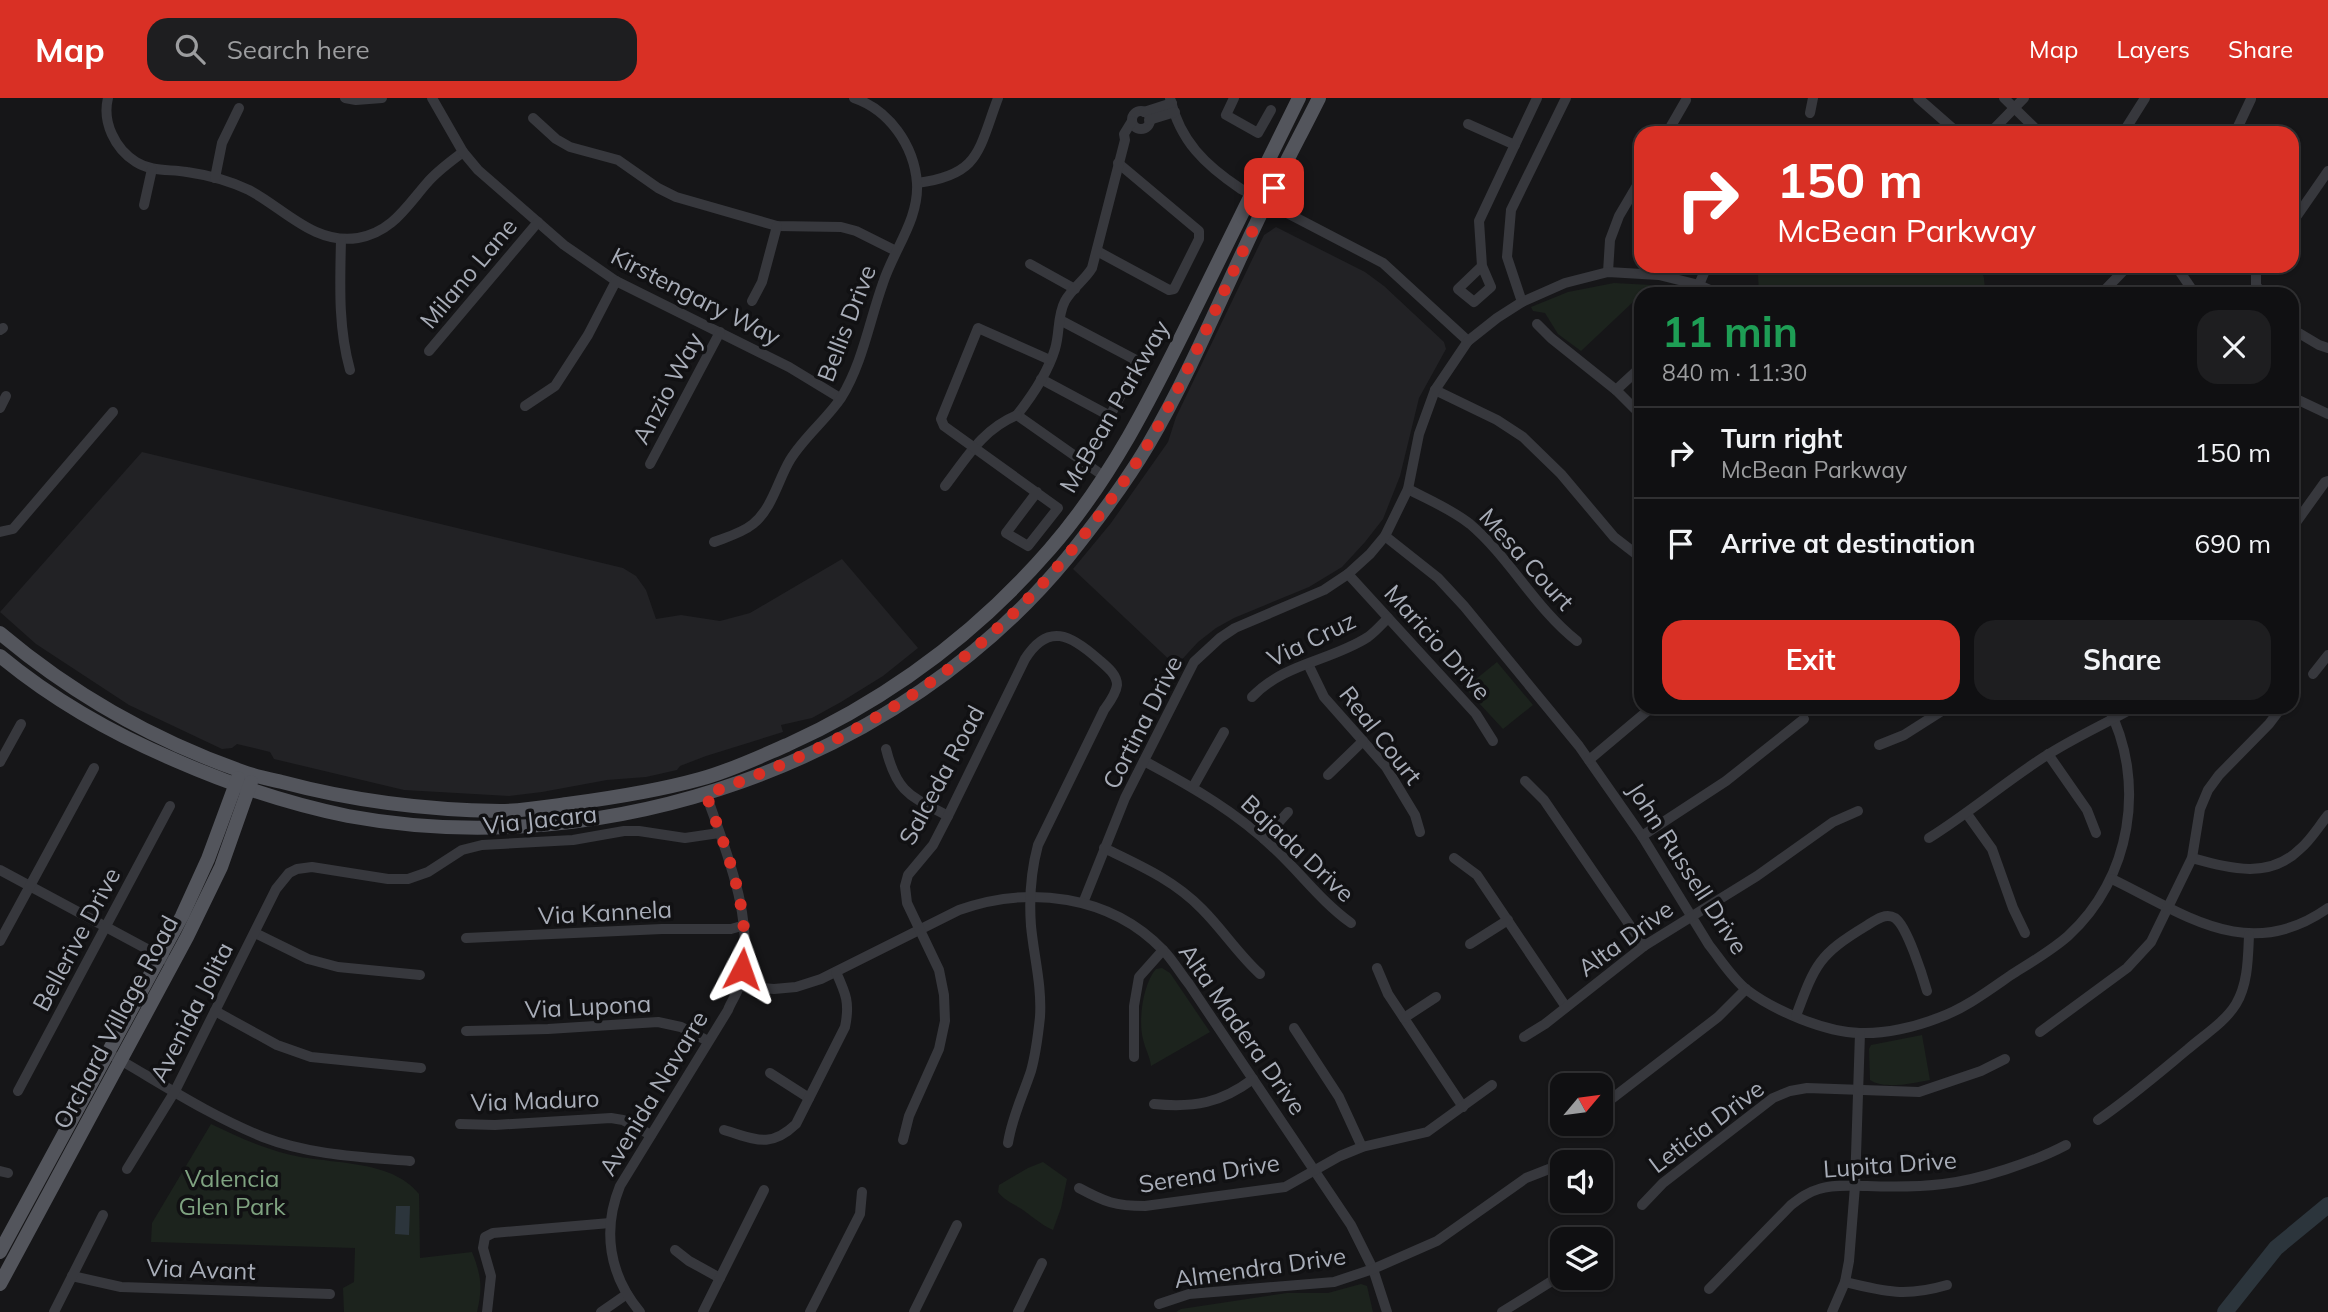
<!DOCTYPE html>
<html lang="en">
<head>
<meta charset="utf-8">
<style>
	body { margin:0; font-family:Mulish,sans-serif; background:#1e1e20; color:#f1f3f6; height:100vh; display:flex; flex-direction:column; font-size:26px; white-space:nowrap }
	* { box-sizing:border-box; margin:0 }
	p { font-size:23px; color:#9c9d9f }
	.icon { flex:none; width:38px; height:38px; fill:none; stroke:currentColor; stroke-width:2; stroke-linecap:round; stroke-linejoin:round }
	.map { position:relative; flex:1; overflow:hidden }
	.sheet { position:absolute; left:1634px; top:189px; width:665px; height:427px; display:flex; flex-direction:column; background:#101012; border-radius:21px; box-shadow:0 2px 5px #0004,0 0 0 2px #303032 }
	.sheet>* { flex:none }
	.top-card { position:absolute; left:1634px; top:28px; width:665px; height:147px; border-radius:21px; box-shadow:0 2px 5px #0004,0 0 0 2px #303032; background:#d93025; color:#fff; overflow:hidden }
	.needle { width:46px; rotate:61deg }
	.buttons { position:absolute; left:1550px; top:975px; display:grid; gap:14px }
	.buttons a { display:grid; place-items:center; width:63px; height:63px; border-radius:14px; background:#101012; box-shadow:0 2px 5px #0004,0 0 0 2px #303032; font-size:35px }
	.pin { position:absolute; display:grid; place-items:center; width:60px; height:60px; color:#fff; margin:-30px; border-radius:14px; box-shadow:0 4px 10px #0006 }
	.me { position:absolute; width:77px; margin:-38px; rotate:4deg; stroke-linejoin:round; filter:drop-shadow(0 0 5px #0008) }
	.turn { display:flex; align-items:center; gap:24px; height:147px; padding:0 28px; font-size:32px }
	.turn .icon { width:91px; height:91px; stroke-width:2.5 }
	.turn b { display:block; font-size:49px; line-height:60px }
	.round { display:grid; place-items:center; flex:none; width:74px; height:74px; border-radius:21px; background:#1e1e20 }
	.summary { display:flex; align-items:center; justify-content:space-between; height:119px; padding:0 28px }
	h1 { font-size:42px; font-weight:700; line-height:52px; color:#1e9e55 }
	.cta { display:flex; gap:14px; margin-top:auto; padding:14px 28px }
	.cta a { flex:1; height:80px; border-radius:21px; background:#d93025; color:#fff; font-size:28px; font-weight:700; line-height:80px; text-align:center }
	.cta a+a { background:#1e1e20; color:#f1f3f6 }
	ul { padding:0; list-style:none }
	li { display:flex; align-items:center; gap:21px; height:91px; padding:0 28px; border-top:2px solid #303032 }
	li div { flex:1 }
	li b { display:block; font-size:26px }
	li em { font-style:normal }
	header { display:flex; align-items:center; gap:42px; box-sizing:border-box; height:98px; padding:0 35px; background:#d93025; color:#fff }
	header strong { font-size:33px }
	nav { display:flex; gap:38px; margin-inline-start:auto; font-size:24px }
	.search { width:490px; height:63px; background:#1e1e20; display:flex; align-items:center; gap:18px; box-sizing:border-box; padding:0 24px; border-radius:21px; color:#9c9d9f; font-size:26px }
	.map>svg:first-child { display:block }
	.built { fill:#222225 }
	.green { fill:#1c231d }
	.water { fill:#2c353c }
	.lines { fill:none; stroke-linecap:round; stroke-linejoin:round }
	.river { stroke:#2c353c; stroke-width:16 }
	.minor { stroke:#37383d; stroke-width:10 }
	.major { stroke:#53555c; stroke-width:14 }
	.route { stroke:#d93025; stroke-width:12; stroke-dasharray:0 21.6 }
	.labels { text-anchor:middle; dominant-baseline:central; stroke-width:7; stroke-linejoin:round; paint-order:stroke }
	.street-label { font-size:24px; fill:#a8adb8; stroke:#111113 }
	.park-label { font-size:24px; fill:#7fa381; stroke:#111113 }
</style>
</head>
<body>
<header>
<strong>Map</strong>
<div class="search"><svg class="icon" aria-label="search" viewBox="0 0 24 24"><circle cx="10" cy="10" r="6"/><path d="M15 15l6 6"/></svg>Search here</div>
<nav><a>Map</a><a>Layers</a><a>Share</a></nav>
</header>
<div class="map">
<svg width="2328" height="1214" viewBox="0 0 2328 1214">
	<rect width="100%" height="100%" fill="#161618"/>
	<g class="built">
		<polygon points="1276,129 1365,174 1384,188 1444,244 1446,251 1419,300 1400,378 1383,421 1365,444 1342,469 1309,489 1234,520 1216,530 1198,544 1176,568 1073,471 1111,425 1168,344 1176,319 1264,137"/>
		<polygon points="142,354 623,470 636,478 646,492 656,521 681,517 720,523 750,515 842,461 918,550 883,578 841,604 812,620 781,627 783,634 706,658 680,668 677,672 646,679 607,682 542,694 509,698 404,692 274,661 270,654 237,646 232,650 222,651 129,607 36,546 0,514"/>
	</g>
	<g class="green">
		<polygon points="1765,168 1980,168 1984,180 1985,193 1982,196 1759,196 1758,177"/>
		<polygon points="1614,185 1651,187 1581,253 1558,236 1545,215 1533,213 1531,209 1568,194"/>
		<polygon points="1497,564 1533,607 1503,631 1465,590"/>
		<path d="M1162,870L1170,875L1210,934L1151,968C1150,958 1145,951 1143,941C1138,922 1143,886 1156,871Z"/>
		<path d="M1922,937L1930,982C1913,985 1885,992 1870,982L1869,951L1871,947Z"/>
		<path d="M211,1026C236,1038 260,1049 287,1056C328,1067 391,1060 419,1096L420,1160L472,1154C481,1177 483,1189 477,1214H344L343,1190L354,1184L355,1150L151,1144L152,1125Z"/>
		<path d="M1043,1064L1067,1081L1061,1110L1053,1132C1040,1126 1032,1118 1020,1110C1012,1105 1004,1102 998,1094L999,1087L1028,1070Z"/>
		<polygon points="1361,1186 1367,1188 1373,1214 1176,1214 1181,1211 1287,1195 1328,1195"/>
	</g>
	<polygon class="water" points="396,1108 410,1108 409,1137 395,1136"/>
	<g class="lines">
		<polyline class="river" points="2225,1214 2276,1150 2328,1107"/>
		<g class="minor">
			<path d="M108,0C102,24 115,51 136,64C152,74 169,71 187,74C208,77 230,83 249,92C285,111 314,147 358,140C392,134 406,109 427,85C437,73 450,64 463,54"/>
			<polyline points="345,0 356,2 382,0"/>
			<polyline points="432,0 463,54 478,72 564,147 616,183 789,269 840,300"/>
			<path d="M1170,0C1180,43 1205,67 1241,91L1383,165L1468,243"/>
			<polyline points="1234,0 1226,17 1258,35 1271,12"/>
			<polyline points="1918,0 1958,35"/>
			<polyline points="2004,0 2040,35"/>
			<circle cx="1141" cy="22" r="9"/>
			<polyline points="1144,14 1172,5"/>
			<polyline points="1810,15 1813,0"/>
			<polyline points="533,20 556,41 570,49 618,62 658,90 676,99 777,128 841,129 856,133 896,153"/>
			<polyline points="1149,22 1175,14"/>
			<polyline points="1468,26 1515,47"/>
			<polyline points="1667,35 1686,2"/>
			<polyline points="1990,35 2024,0"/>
			<polyline points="2123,35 2145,0"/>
			<polyline points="2235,35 2251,1"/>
			<polyline points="215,80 222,45 239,10"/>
			<path d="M917,85C980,77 978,53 998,0"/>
			<polyline points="144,107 152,71"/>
			<polyline points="2292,125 2328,73"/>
			<path d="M341,141C340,186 338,229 350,272"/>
			<polyline points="1097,153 1169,192 1174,191 1199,141 1199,133 1118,65"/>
			<polyline points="1030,166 1075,191"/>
			<polyline points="1482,168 1458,191 1474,204 1491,189 1482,168 1479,123 1537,0"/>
			<polyline points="2176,168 2195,196"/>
			<polyline points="2261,168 2256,173 2256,187 2262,196"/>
			<polyline points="1995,169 1996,168"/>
			<polyline points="1608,174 1610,142 1619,118 1642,79"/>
			<polyline points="1695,196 1707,168"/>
			<polyline points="2101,196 2128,168"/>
			<polyline points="752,203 762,184 777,128"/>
			<polyline points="1522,204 1507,159 1511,112 1566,0"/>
			<polyline points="1537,226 1551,240 1616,292 1642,318"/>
			<polyline points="2292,231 2319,247 2328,250"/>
			<polyline points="0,232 3,230"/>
			<polyline points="429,253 538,124"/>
			<polyline points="1041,281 1110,318 1136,268 1134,261 1060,222"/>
			<polyline points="1435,292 1497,322 1523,339 1561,376 1614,439 1636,456"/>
			<polyline points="1616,292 1642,268"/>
			<polyline points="2292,299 2328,316"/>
			<polyline points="525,308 555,288 588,237 616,183"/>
			<polyline points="0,310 6,298"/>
			<polyline points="650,366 720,234"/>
			<path d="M1105,379L1017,317C1032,298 1048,274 1055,251C1060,235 1057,218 1065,203C1072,190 1085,182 1092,170L1125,42L1124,36L1132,23"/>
			<path d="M945,388C967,359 983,331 1017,317"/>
			<path d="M1408,391C1429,402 1451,411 1470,426C1510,460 1535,510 1577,543"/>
			<polyline points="1037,394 1006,435 1028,448 1058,410 944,328 941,321 978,230 1050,262"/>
			<polyline points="2292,430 2325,384 2328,383"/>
			<polyline points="0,434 13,431 113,314"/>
			<path d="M1385,438L1438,480L1464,508L1579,648L1642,738L1709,847C1721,862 1732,880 1747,892C1775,913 1825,934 1860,935C1885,936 1915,929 1938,920C1964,911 1988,893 2011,877C2030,865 2051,853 2068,838C2131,781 2147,684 2108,609"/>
			<path d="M714,444C727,439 742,435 753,426C772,411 778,382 790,362C804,339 826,322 841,300C863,264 869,224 883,185C894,151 919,122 917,85C914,47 889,12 854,0"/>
			<polyline points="1348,476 1476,616 1493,643"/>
			<polyline points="1308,566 1324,599 1386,669 1415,717 1420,734"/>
			<polyline points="2313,576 2328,557"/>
			<path d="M1252,599C1284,565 1331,563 1368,539C1375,534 1382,526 1388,520"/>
			<polyline points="1879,647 1904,637 1948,609"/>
			<path d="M886,651C897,695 910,698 948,718"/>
			<polyline points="2048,656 2087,712 2096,735"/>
			<polyline points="1589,662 1652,609"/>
			<path d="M1144,663C1193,689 1238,715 1278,754C1303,778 1323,805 1351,825"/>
			<polyline points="0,664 21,626"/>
			<polyline points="1328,677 1363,643"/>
			<polyline points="1525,683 1544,702 1644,848"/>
			<polyline points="1193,689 1224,634"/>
			<polyline points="1967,716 1992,751 2013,810 2025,835"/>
			<polyline points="1642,738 1726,683 1804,621"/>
			<path d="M1929,740C1969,715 2005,684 2044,659C2073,640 2105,626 2135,609"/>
			<polyline points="1264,741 1288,714"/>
			<path d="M1104,750C1139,767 1174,782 1202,811C1223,832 1238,856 1260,876"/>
			<polyline points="1454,760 1477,777 1566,909"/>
			<path d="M2192,760C2229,770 2269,782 2300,751C2311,742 2319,728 2328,717"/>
			<polyline points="0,772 173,865"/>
			<path d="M2112,781C2186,817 2249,866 2328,810"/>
			<polyline points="1083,805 1125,700 1194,564 1220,540 1235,530 1324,492 1348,476 1370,456 1385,438 1408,391 1419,336 1435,292 1468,243 1497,220 1522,204 1565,185 1608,174 1659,177 1699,187 1719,196"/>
			<polyline points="255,835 308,861 338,869 420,877"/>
			<polyline points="466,840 662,831 731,831 745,827"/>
			<polyline points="0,843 94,670"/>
			<polyline points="1470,846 1508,822"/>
			<polyline points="1377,870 1388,896 1463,1009"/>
			<path d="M739,888L774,891L796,889L821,881L959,812C1029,787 1110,797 1163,852C1173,862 1180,875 1189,886L1351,1127L1373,1171L1387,1214"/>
			<polyline points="215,913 277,947 311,959 421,970"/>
			<path d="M1796,918C1815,867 1818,857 1866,828C1874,823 1885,814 1895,820C1907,828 1923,879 1927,893"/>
			<polyline points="1404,920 1436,899"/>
			<polyline points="1294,930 1339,999 1362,1049"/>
			<polyline points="466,933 548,931 658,924 681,929 708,943"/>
			<polyline points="2040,934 2127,870 2151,844 2192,760 2200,711 2208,692 2219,677 2269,626 2281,610"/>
			<polyline points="1524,939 1545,926 1644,848 1757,778 1833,724 1858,713"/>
			<path d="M108,955C159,984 208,1017 263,1039C309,1057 361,1059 410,1063"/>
			<polyline points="1134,959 1134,908 1139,879 1163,852"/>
			<polyline points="770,975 809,1000"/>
			<polyline points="18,993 170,708"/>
			<path d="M1154,1006C1194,1010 1221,1005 1253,981"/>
			<polyline points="1601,1009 1718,919 1746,891"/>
			<path d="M2098,1022C2130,1000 2159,975 2188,951C2204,937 2225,924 2236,906C2248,886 2248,860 2249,837"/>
			<polyline points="460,1026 495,1027 611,1020 623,1022 651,1037"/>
			<polyline points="1577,1028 1580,1026"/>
			<path d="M724,1032C755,1041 770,1051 796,1026L845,929C850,905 846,896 836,874"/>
			<path d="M903,1042L909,1018L939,951L945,923L944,897L939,872L907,805L905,788L908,777L933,747L948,718L1025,561C1048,524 1071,537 1098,561C1106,568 1117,576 1117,587C1116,596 1109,605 1104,612L1038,747C1031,773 1029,801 1031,828C1034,859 1042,888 1040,919C1038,938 1036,955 1031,973C1023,997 1012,1019 1008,1045"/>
			<polyline points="127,1071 175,993 276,791 289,775 297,771 312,769 388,781 408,781 428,774 462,752 482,747 573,742 624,733 639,733 685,740 719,735"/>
			<polyline points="0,1073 8,1075"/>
			<path d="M1079,1090C1105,1104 1115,1108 1145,1108L1285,1089L1340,1058L1362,1049L1427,1034L1492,987"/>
			<polyline points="1642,1107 1663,1085 1773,1000 1790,993 1807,990 1919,994 1981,973 2005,961"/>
			<polyline points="1601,1147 1607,1141"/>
			<polyline points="675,1152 689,1163 720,1180"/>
			<polyline points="72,1178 121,1189 330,1196"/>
			<path d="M1845,1184C1886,1194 1906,1199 1947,1187"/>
			<path d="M1709,1191L1791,1107C1800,1100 1808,1094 1819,1091C1834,1086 1851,1088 1867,1088C1892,1089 1918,1089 1943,1086C1979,1082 2034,1064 2066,1047"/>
			<polyline points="1159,1206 1189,1196 1334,1184 1373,1171 1437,1143 1526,1080 1549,1071"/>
			<polyline points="54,1214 103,1117"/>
			<polyline points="487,1214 491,1178 483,1150 485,1139 493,1135 610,1125"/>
			<polyline points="601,1214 627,1196"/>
			<path d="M640,1214C609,1177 602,1132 620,1088L728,912C731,904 737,896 739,888C758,826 726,754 706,696"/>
			<polyline points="703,1214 764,1092"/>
			<polyline points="810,1214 860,1116 862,1094"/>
			<polyline points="914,1214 957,1127"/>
			<polyline points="1018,1214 1042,1165"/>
			<polyline points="1502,1214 1563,1176"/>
			<polyline points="1832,1214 1845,1184 1849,1163 1855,1088 1860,935"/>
		</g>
		<g class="major">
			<path d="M0,535C71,595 154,642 241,673C254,678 269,681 282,684C353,703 426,712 500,713C522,713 545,709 567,706C612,700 657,693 700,681C730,673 759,659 787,647C888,601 977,535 1050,451C1112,380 1153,296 1194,213C1229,142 1264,71 1299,0"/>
			<path d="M0,558C53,602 113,636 177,663C232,687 289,706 348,718C607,766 900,664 1068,459C1096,424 1125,386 1148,347C1193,270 1226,187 1265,107C1282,71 1301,36 1319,0"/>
			<polyline points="0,1154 182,818 208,761 238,680"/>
			<polyline points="0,1186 187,839 221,769 251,684"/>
		</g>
	</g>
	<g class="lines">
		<path class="route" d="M742,871C752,812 726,752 706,696C869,639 989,562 1094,424C1113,399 1132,373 1148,346C1196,263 1230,174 1274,90"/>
	</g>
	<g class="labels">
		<g class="street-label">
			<text transform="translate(468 175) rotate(-50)">Milano Lane</text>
			<text transform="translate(696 198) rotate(27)">Kirstengary Way</text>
			<text transform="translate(846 225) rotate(-69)">Bellis Drive</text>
			<text transform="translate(667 290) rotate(-62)">Anzio Way</text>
			<text transform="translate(1114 308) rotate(-60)">McBean Parkway</text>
			<text transform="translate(1527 461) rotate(48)">Mesa Court</text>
			<text transform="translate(1311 541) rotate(-26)">Via Cruz</text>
			<text transform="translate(1438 544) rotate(48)">Maricio Drive</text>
			<text transform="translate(1142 624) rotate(-63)">Cortina Drive</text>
			<text transform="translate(1381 637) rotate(52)">Real Court</text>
			<text transform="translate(941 677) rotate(-62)">Salceda Road</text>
			<text transform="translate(540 721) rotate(-6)">Via Jacara</text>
			<text transform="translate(1298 750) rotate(43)">Bajada Drive</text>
			<text transform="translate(1688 770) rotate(57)">John Russell Drive</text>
			<text transform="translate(605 814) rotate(-3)">Via Kannela</text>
			<text transform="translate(1625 840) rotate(-36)">Alta Drive</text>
			<text transform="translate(76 841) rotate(-62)">Bellerive Drive</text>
			<text transform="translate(588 908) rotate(-3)">Via Lupona</text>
			<text transform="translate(191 914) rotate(-63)">Avenida Jolita</text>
			<text transform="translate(115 924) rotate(-62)">Orchard Village Road</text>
			<text transform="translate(1243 931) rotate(55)">Alta Madera Drive</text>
			<text transform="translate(653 995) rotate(-59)">Avenida Navarre</text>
			<text transform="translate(535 1002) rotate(-2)">Via Maduro</text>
			<text transform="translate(1706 1028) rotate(-37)">Leticia Drive</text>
			<text transform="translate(1890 1066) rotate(-4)">Lupita Drive</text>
			<text transform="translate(1209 1075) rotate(-9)">Serena Drive</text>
			<text transform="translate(1260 1169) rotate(-8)">Almendra Drive</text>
			<text transform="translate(201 1171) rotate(2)">Via Avant</text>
		</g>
		<g class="park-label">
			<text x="232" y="1080">Valencia<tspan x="232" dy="28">Glen Park</tspan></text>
		</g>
	</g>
</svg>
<div class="buttons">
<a><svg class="needle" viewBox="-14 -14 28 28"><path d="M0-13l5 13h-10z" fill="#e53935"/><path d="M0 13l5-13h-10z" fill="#9c9d9f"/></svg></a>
<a><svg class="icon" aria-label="sound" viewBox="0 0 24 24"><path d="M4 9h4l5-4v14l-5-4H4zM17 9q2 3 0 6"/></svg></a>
<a><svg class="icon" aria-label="layers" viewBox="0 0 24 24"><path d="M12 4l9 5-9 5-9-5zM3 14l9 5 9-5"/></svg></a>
</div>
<div class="pin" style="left:1274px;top:90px;background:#d93025"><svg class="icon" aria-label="arrive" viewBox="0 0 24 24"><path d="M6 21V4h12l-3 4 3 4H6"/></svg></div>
<svg class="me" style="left:742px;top:871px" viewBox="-20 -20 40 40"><path d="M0-17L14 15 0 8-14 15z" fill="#d93025" stroke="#fff" stroke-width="4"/></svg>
<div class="top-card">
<div class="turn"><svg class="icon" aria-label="right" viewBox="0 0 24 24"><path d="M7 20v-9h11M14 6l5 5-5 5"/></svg><div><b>150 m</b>McBean Parkway</div></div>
</div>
<section class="sheet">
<div class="summary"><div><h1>11 min</h1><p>840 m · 11:30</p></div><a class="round"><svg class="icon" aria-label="close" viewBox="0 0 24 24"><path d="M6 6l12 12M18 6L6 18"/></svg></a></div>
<ul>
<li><svg class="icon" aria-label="right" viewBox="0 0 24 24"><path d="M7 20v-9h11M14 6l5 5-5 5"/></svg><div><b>Turn right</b><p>McBean Parkway</p></div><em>150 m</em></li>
<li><svg class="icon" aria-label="arrive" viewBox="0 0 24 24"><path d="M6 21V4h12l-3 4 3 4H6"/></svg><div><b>Arrive at destination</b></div><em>690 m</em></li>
</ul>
<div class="cta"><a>Exit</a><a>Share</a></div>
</section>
</div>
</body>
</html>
